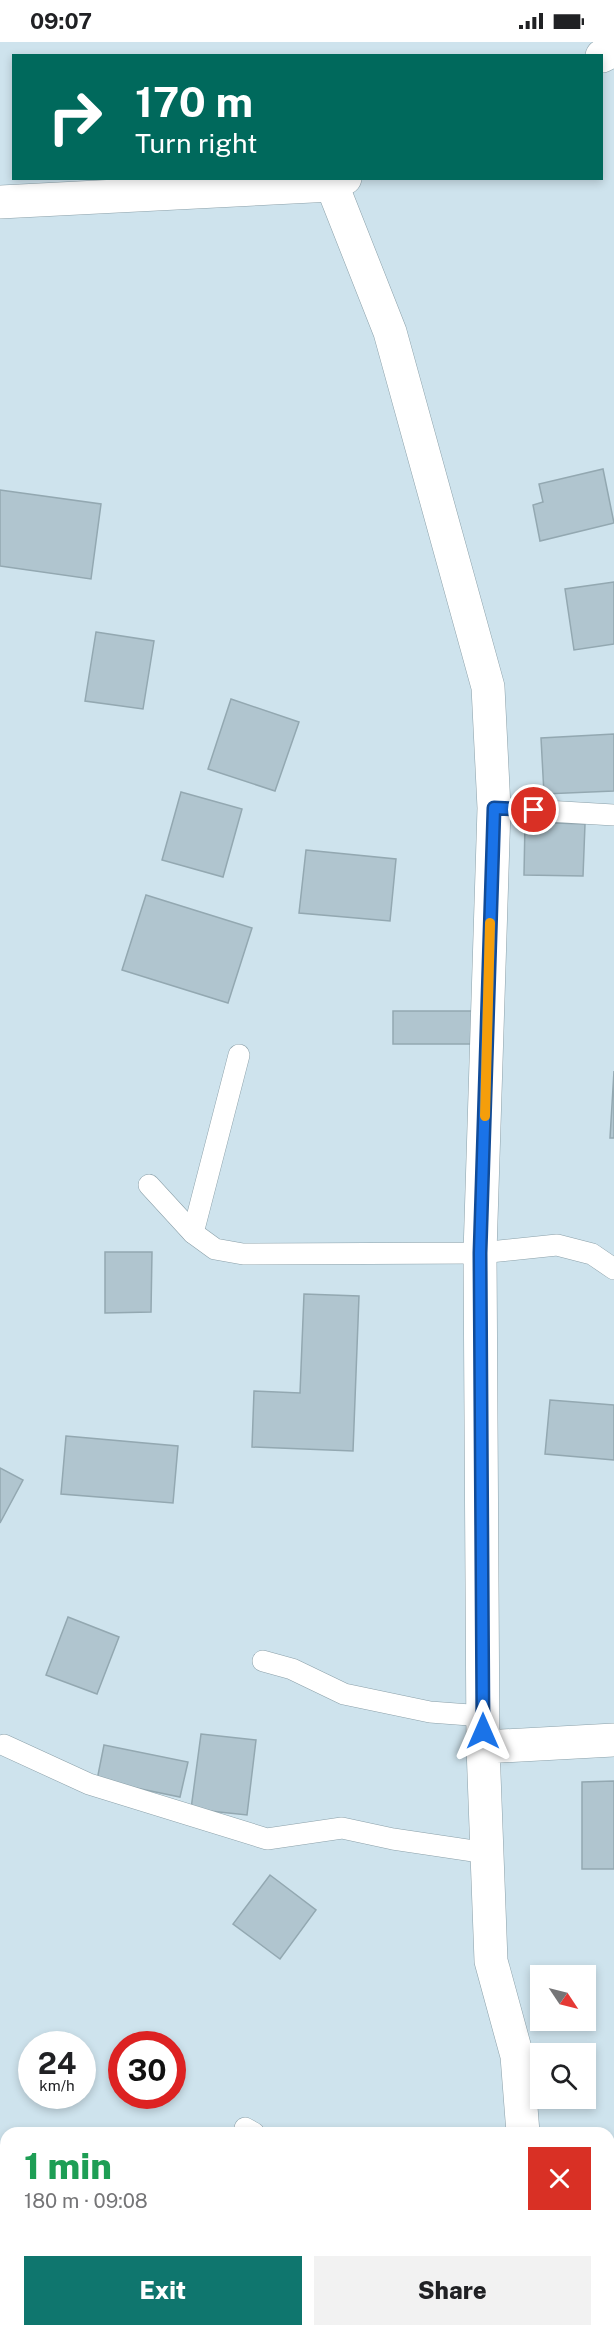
<!DOCTYPE html>
<html lang="en">
<head>
<meta charset="utf-8">
<style>
	body { margin:0; font-family:"Public Sans",sans-serif; background:#f2f2f2; color:#202124; height:100vh; display:flex; flex-direction:column; font-size:22px; white-space:nowrap }
	* { box-sizing:border-box; margin:0 }
	p { font-size:20px; color:#757577 }
	.icon { flex:none; width:33px; height:33px; fill:none; stroke:currentColor; stroke-width:2; stroke-linecap:round; stroke-linejoin:round }
	.map { position:relative; flex:1; overflow:hidden }
	.side { position:absolute; left:0px; top:2085px; width:615px; height:210px; display:flex; flex-direction:column; background:#fff; border-radius:18px 18px 0 0; box-shadow:0 3px 9px #0003 }
	.side>* { flex:none }
	.top-card { position:absolute; left:12px; top:12px; width:591px; height:126px; border-radius:0px; box-shadow:0 3px 9px #0003; background:#00695c; color:#fff; overflow:hidden }
	.needle { width:39px; rotate:125deg }
	.fabs { position:absolute; left:530px; top:1923px; display:grid; gap:12px }
	.fabs a { display:grid; place-items:center; width:66px; height:66px; border-radius:0px; background:#fff; box-shadow:0 3px 9px #0003; font-size:30px }
	.speed { position:absolute; left:18px; top:1989px; display:flex; gap:12px; font-size:30px; font-weight:700; text-align:center }
	.speed>* { display:grid; place-content:center; width:78px; height:78px; border-radius:50%; background:#fff; box-shadow:0 3px 9px #0003; line-height:1 }
	.speed small { font-size:15px; font-weight:400 }
	.speed .limit { border:9px solid #d22; background:#fff; color:#111 }
	.pin { position:absolute; display:grid; place-items:center; width:51px; height:51px; color:#fff; margin:-26px; border:3px solid #fff; border-radius:50%; box-shadow:0 2px 6px #0007 }
	.me { position:absolute; width:66px; margin:-33px; rotate:0deg; stroke-linejoin:round; filter:drop-shadow(0 0 4px #0008) }
	.turn { display:flex; align-items:center; gap:21px; height:126px; padding:0 24px; font-size:27px }
	.turn .icon { width:78px; height:78px; stroke-width:2.5 }
	.turn b { display:block; font-size:42px; line-height:51px }
	.round { display:grid; place-items:center; flex:none; width:63px; height:63px; border-radius:0px; background:#f2f2f2 }
	.head { display:flex; align-items:center; justify-content:space-between; height:102px; padding:0 24px }
	h1 { font-size:36px; font-weight:800; line-height:45px; color:#1e9e55 }
	.action { display:flex; gap:12px; margin-top:auto; padding:12px 24px }
	.action a { flex:1; height:69px; border-radius:0px; background:#0f766e; color:#fff; font-size:24px; font-weight:800; line-height:69px; text-align:center }
	.action a+a { background:#f2f2f2; color:#202124 }
	.status { display:flex; justify-content:space-between; align-items:center; height:42px; padding:0 30px; background:#fff; direction:ltr }
	.status svg { height:16px; fill:currentColor }
	.map>svg:first-child { display:block }
	.building { fill:#b0c5cf; stroke:#93a8b1; stroke-width:1.5 }
	.lines { fill:none; stroke-linecap:round; stroke-linejoin:round }
	.service-casing { stroke:#8ba0a9; stroke-width:22 }
	.minor-casing { stroke:#8ba0a9; stroke-width:34 }
	.service { stroke:#fff; stroke-width:21 }
	.minor { stroke:#fff; stroke-width:33 }
	.route-casing { stroke:#114b97; stroke-width:15 }
	.route { stroke:#1a73e8; stroke-width:10 }
	.slow { stroke:#f59e0b; stroke-width:10 }
</style>
</head>
<body>
<div class="status"><b>09:07</b><svg viewBox="0 0 49 12"><path d="M0 12V9h3v3zM5 12V6h3v6zM10 12V3h3v9zM15 12V0h3v12zM26 1h20v11H26zM47 4h2v5h-2z"/></svg></div>
<div class="map">
<svg width="614" height="2295" viewBox="0 0 614 2295">
	<rect width="100%" height="100%" fill="#cee3ed"/>
	<g class="building">
		<polygon points="603,427 614,481 540,499 533,463 543,460 539,442"/>
		<polygon points="0,448 101,462 91,537 0,524"/>
		<polygon points="614,540 614,602 574,608 565,547"/>
		<polygon points="96,590 154,599 143,667 85,659"/>
		<polygon points="231,657 299,680 275,749 208,727"/>
		<polygon points="614,692 614,749 544,752 541,696"/>
		<polygon points="181,750 242,767 223,835 162,818"/>
		<polygon points="525,780 585,782 583,834 524,833"/>
		<polygon points="306,808 396,817 390,879 299,871"/>
		<polygon points="146,853 252,886 228,961 122,928"/>
		<rect x="393" y="969" width="82" height="33"/>
		<polygon points="614,1029 614,1096 610,1096"/>
		<polygon points="105,1210 152,1210 151,1270 105,1271"/>
		<polygon points="304,1252 359,1254 353,1409 252,1405 254,1349 300,1351"/>
		<polygon points="550,1358 614,1363 614,1418 545,1412"/>
		<polygon points="66,1394 178,1404 173,1461 61,1452"/>
		<polygon points="0,1426 23,1438 0,1481"/>
		<polygon points="68,1575 119,1595 97,1652 46,1633"/>
		<polygon points="201,1692 256,1698 247,1773 191,1767"/>
		<polygon points="104,1703 188,1720 180,1755 97,1738"/>
		<polygon points="614,1739 614,1827 582,1827 582,1740"/>
		<polygon points="270,1833 316,1868 280,1917 233,1882"/>
	</g>
	<g class="lines">
		<g class="service-casing">
			<g id="service">
				<polyline points="494,766 614,773"/>
				<polyline points="149,1143 193,1191 215,1207 243,1212 480,1211 557,1203 592,1212 614,1227"/>
				<polyline points="193,1191 239,1013"/>
				<polyline points="263,1619 292,1627 344,1652 430,1670 483,1674"/>
				<polyline points="4,1703 89,1742 267,1797 342,1786 393,1797 487,1811"/>
				<polyline points="245,2086 254,2091"/>
				<polyline points="609,2228 614,2230"/>
			</g>
		</g>
		<g class="minor-casing">
			<g id="minor">
				<polyline points="602,14 614,8"/>
				<polyline points="332,143 390,290 488,645 494,766 480,1211 483,1705"/>
				<polyline points="0,160 332,143 345,136"/>
				<polyline points="523,2091 517,2014 491,1919 483,1705 614,1698"/>
				<polyline points="456,2295 459,2289"/>
			</g>
		</g>
		<use href="#service" class="service"/>
		<use href="#minor" class="minor"/>
	</g>
	<g class="lines">
		<g class="route-casing">
			<polyline id="route" points="483,1689 480,1211 494,766 534,768"/>
		</g>
		<use href="#route" class="route"/>
		<polyline class="slow" points="485,1074 490,881"/>
	</g>
</svg>
<div class="fabs">
<a><svg class="needle" viewBox="-14 -14 28 28"><path d="M0-13l5 13h-10z" fill="#e53935"/><path d="M0 13l5-13h-10z" fill="#757577"/></svg></a>
<a><svg class="icon" aria-label="search" viewBox="0 0 24 24"><circle cx="10" cy="10" r="6"/><path d="M15 15l6 6"/></svg></a>
</div>
<div class="speed"><div>24<small>km/h</small></div><div class="limit">30</div></div>
<div class="pin" style="left:534px;top:768px;background:#d93025"><svg class="icon" aria-label="arrive" viewBox="0 0 24 24"><path d="M6 21V4h12l-3 4 3 4H6"/></svg></div>
<svg class="me" style="left:483px;top:1689px" viewBox="-20 -20 40 40"><path d="M0-17L14 15 0 8-14 15z" fill="#1a73e8" stroke="#fff" stroke-width="4"/></svg>
<div class="top-card">
<div class="turn"><svg class="icon" aria-label="right" viewBox="0 0 24 24"><path d="M7 20v-9h11M14 6l5 5-5 5"/></svg><div><b>170 m</b>Turn right</div></div>
</div>
<section class="side">
<div class="head"><div><h1>1 min</h1><p>180 m · 09:08</p></div><a class="round" style="background:#d93025;color:#fff"><svg class="icon" aria-label="close" viewBox="0 0 24 24"><path d="M6 6l12 12M18 6L6 18"/></svg></a></div>
<div class="action"><a>Exit</a><a>Share</a></div>
</section>
</div>
</body>
</html>
